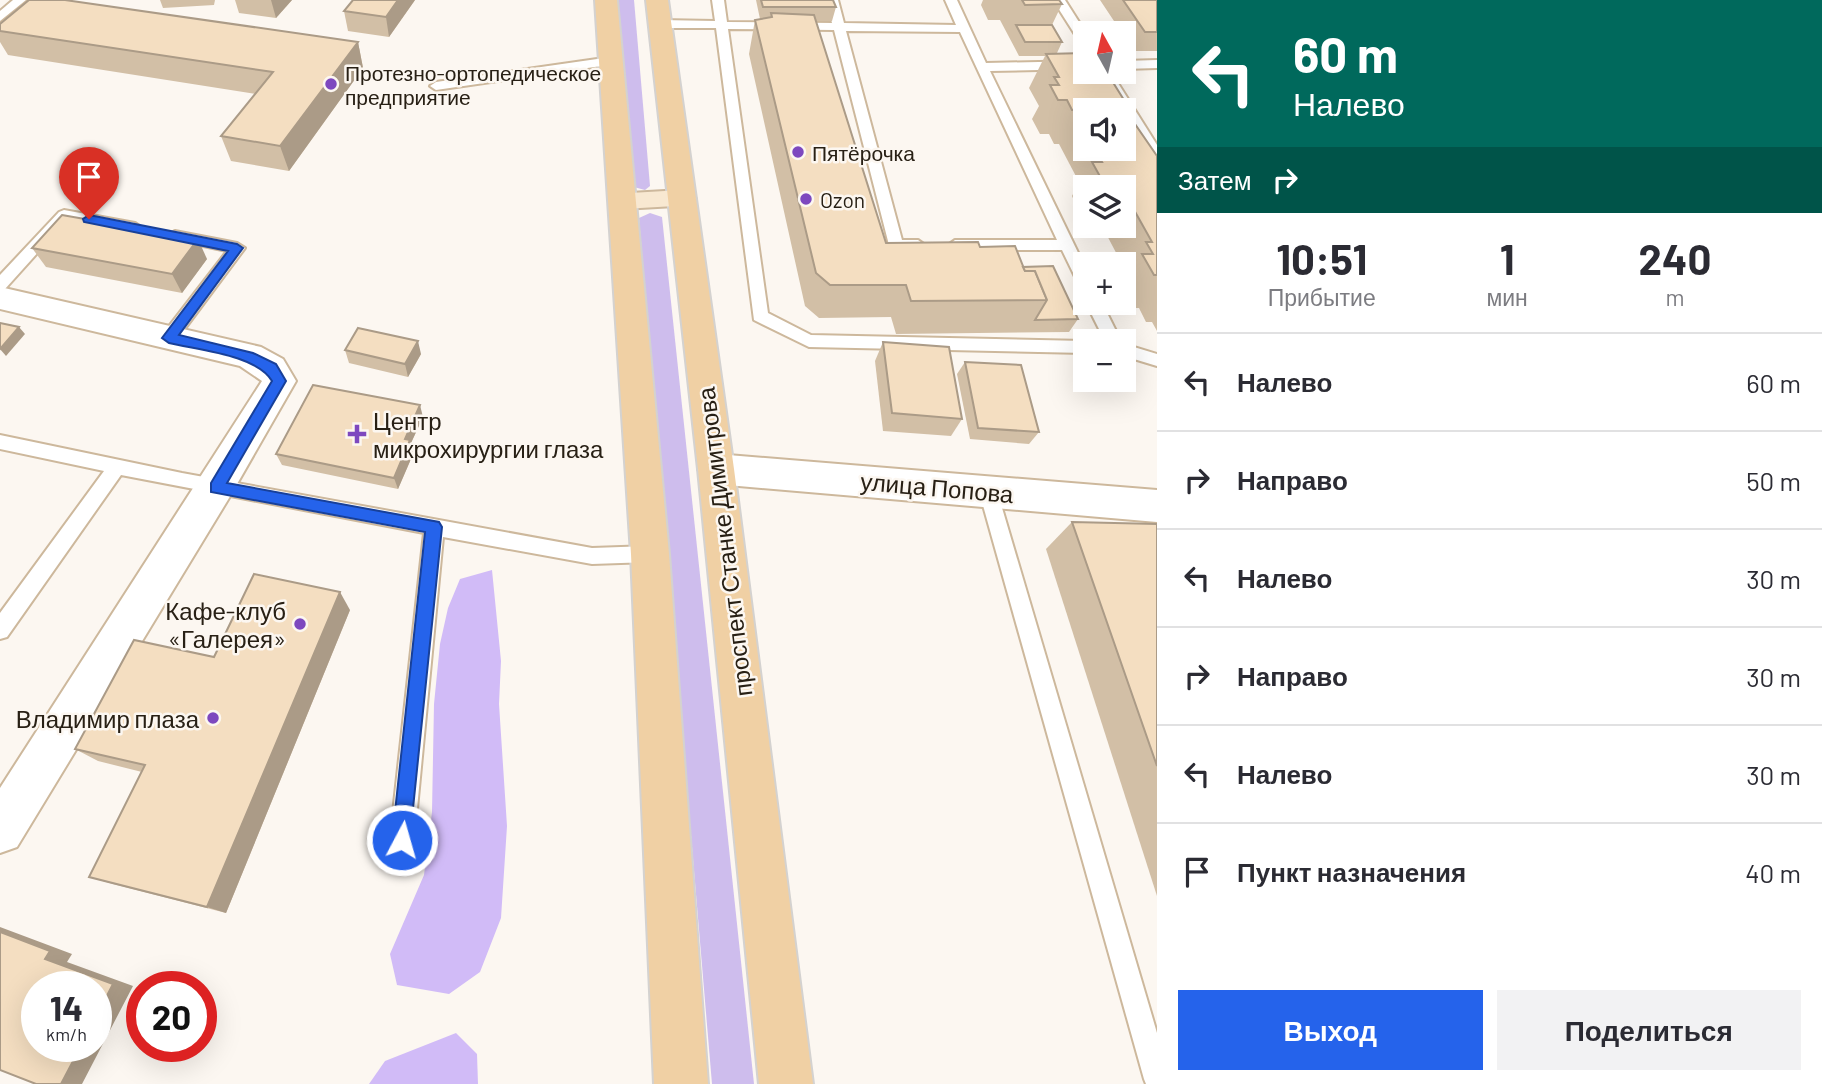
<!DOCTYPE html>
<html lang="ru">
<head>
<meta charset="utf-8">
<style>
	body { margin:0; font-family:Barlow,sans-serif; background:#f2f2f3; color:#2b2b33; height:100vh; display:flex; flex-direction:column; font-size:26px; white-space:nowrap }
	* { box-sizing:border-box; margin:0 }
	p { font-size:23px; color:#7c7c81 }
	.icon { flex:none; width:38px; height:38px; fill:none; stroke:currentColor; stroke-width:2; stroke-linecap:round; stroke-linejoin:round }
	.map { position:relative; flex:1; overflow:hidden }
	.sheet { display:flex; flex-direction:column; background:#fff; width:665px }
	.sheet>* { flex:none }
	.hud { background:#00695c; color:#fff; overflow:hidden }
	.needle { width:46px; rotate:352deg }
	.fabs { position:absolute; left:1073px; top:21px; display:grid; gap:14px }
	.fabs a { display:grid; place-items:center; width:63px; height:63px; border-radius:0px; background:#fff; box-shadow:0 7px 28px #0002; font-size:35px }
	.speed { position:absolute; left:21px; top:971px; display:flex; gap:14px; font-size:35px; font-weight:700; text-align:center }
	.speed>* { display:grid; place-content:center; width:91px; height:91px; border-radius:50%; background:#fff; box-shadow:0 7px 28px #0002; line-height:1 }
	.speed small { font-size:18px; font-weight:400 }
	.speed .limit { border:10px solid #d22; background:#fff; color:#111 }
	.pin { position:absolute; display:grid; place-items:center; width:60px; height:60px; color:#fff; margin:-72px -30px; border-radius:50% 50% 50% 0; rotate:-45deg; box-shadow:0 0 7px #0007 }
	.pin .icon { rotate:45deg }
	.me { position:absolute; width:77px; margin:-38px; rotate:6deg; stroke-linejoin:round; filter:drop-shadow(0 0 5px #0008) }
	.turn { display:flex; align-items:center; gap:24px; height:147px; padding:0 21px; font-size:32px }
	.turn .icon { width:91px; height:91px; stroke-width:2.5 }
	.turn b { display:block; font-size:49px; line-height:60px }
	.then { display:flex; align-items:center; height:66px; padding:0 21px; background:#0003; gap:14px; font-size:26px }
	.eta { display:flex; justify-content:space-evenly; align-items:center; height:119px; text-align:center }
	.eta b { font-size:42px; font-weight:700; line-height:49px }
	.action { display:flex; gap:14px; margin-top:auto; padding:14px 21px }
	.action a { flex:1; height:80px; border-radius:0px; background:#2563eb; color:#fff; font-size:28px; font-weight:700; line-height:80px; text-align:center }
	.action a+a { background:#f2f2f3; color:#2b2b33 }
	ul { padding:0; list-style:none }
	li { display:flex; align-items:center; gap:21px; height:98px; padding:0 21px; border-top:2px solid #e1e1e2 }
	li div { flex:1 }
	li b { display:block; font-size:26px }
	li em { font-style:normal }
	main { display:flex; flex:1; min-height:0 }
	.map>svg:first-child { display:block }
	.green { fill:#cebded }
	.forest { fill:#d1bbf7 }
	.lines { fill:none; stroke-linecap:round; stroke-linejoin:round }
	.lane-casing { stroke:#cdb89c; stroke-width:4 }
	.street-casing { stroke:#cdb89c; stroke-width:4 }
	.secondary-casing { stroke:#cdb89c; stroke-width:4 }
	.primary-casing { stroke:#d4d2d0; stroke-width:4 }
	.lane { fill:#fff; fill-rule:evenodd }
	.street { fill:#fff; fill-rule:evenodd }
	.secondary { fill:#f8e8d1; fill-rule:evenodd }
	.primary { fill:#f0d0a4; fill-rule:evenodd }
	.wall { fill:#d2bfa6; fill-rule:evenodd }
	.shaded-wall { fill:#ab9b87 }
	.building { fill:#f4dec1; stroke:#ab9b87; stroke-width:2 }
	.route { fill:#2563eb; stroke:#184099; stroke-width:2 }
	.poi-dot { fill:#7d48bf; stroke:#fcf7f1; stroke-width:2.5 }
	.labels { text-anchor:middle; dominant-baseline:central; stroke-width:5; stroke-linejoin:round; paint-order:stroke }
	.far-poi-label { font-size:21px; fill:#282015; stroke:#fcf7f1; text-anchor:start }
	.poi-label { font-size:24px; fill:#282015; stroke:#fcf7f1; text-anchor:end }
	.street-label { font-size:24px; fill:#282015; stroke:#fcf7f1 }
</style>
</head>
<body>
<main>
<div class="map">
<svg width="1157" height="1084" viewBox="0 0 1157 1084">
	<rect width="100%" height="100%" fill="#fcf7f1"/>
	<g class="green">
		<polygon points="616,0 634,0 650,186 645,190 630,186"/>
		<polygon points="650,213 662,217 754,1084 712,1084 639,218"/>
	</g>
	<g class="forest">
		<polygon points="492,570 501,661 499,704 507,826 501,918 480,972 449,994 397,985 390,954 424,875 432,812 434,704 440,644 448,608 460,579"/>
		<polygon points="456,1033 477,1054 478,1084 369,1084 385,1061"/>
	</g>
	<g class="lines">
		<g class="lane-casing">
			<g id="lane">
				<polygon points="13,0 26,0 0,21 0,11"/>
				<path d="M712,0H724L727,22L832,23L826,0H838L844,23L956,25L945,0H957L986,63L1085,61V69L990,71L1085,267V288L1080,287L1062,250H955L948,245L955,240H1057L960,32L846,31L902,240H918L925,245C918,253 896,253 889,245L834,30L728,29L768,313L811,335L1085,341V353L809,347L754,320L716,28H660L654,24L660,20L715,21Z"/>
				<polygon points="1053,0 1065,0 1086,33 1085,45 1081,44"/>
				<polygon points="611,57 617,61 615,64 436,90 430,86 436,82"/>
				<polygon points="1157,60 1157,68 1124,69 1124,61"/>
				<polygon points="1099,72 1111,72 1157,145 1157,160 1150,156"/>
				<polygon points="64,210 135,223 142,228 135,233 67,220 5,289 0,290 0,275 59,212"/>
				<polygon points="175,231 237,243 245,248 175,342 163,342 163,334 227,251 170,239 168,236"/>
				<polygon points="1086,303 1102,303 1121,341 1105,341"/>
				<polygon points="1124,344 1157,354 1157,366 1124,356"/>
				<polygon points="0,435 182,473 592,548 650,546 657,548 660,554 657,560 650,562 592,564 443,537 414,840 410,848 402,852 394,848 390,840 424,533 121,475 7,637 0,639 0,613 104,471 0,449"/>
				<polygon points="988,483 995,486 997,491 1157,1033 1157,1084 1146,1084 1144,1079 979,491 981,486"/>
			</g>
		</g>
		<g class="street-casing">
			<g id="street">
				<polygon points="0,287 261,347 283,359 296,381 229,498 17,847 0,853 0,788 262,381 240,366 0,309"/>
				<polygon points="716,454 1157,490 1157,522 716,484 703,479 698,469 703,459"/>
			</g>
		</g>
		<g class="secondary-casing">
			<polygon id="secondary" points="682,190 692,193 696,199 692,205 623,209 613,206 609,200 613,194"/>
		</g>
		<g class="primary-casing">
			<g id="primary">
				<polygon points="595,0 617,0 669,554 708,1084 654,1084 631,554"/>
				<polygon points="646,0 668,0 734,469 813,1084 759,1084 698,469"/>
			</g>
		</g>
		<use href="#lane" class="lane"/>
		<use href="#street" class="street"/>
		<use href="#secondary" class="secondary"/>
		<use href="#primary" class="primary"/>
	</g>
	<g class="wall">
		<polygon points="160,0 215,0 214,5 163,8"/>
		<polygon points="235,0 292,0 276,18 239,13"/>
		<polygon points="415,0 389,37 348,31 344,11"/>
		<polygon points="756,0 833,0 836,7 832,21 816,21 886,243 980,247 1023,267 1078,319 1069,332 896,334 891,317 819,318 805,306 749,54 755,20 760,19"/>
		<path d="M983,0H1059L1062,4L1052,25L1062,42L1057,53L1129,108L1127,111L1157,156V331L1152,322H1146L1139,308H1129L1124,298V273L1125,271L1124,264H1122L1102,226H1124V187H1085V214H1080L1072,196L1079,182L1059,144H1054L1049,134H1040L1032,119L1039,106L1029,88L1045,56H1019L1000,20H988L981,5ZM1085,110L1124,149H1085Z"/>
		<polygon points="1100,0 1157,0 1157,51 1134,51 1124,35 1124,33 1122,33"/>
		<polygon points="0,24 358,42 363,68 289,171 231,161 221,136 256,94 8,55 0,42"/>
		<polygon points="32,248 207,259 182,293 46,267"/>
		<polygon points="883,342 962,419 951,436 883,431 875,361"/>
		<polygon points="345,350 421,354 408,377 349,363"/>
		<polygon points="965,362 1039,432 1029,444 970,439 957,374"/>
		<polygon points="423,417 411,443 414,452 398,489 282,465 276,454"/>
		<polygon points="1072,522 1157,524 1157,896 1046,549"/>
		<polygon points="350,610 226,913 113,884 89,877 142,772 98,761 75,749 214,657"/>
	</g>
	<g class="shaded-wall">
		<polygon points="271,0 292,0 276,18"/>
		<polygon points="398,0 415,0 389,37 386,17"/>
		<polygon points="358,42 363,68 289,171 280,146"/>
		<polygon points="198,239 207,259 182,293 172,274"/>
		<polygon points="19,327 25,334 6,356 0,349"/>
		<polygon points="418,341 421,354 408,377 405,364"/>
		<polygon points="420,405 423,417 411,443 414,452 398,489 394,478 405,439"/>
		<polygon points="340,592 350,610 226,913 207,907"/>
		<polygon points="0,927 72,954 67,962 133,986 82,1084 61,1084 81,1046 96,1046 96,1017 45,959 0,932"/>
	</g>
	<g class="building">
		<polygon points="29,0 65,0 358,42 280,146 221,136 273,72 0,31 0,24"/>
		<polygon points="353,0 398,0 386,17 344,11"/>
		<polygon points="761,0 833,0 836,7 763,7"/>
		<polygon points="1022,0 1059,0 1062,4 1025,5"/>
		<polygon points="1123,0 1157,0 1157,32 1145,32"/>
		<polygon points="771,13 814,15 886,243 978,242 980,247 1015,246 1025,271 1035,271 1047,300 911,301 906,285 830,285 816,273 755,20 772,17"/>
		<polygon points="1016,25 1052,25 1062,42 1025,42"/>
		<polygon points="1085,53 1085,72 1102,72 1105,76 1109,76 1129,108 1124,108 1157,156 1157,275 1154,275 1142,254 1153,254 1146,242 1152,242 1124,192 1124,187 1116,187 1112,180 1102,180 1092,162 1102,162 1096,152 1102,152 1100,149 1124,149 1124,110 1085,110 1085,123 1078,110 1072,110 1067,100 1058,100 1050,85 1059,85 1054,77 1059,77 1046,54"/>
		<polygon points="62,215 198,239 172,274 32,248"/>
		<polygon points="1053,266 1078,319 1035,320 1047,300 1035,271 1025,271 1023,267"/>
		<polygon points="0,323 19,327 0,349"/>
		<polygon points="358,328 418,341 405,364 345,350"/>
		<polygon points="883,342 949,347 962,419 892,413"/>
		<polygon points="965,362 1021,365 1039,432 978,428"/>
		<polygon points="313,385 420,405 405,439 410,440 394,478 276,454"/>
		<polygon points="1072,522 1157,524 1157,766"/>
		<polygon points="254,574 340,592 207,907 89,877 145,765 75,749 134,640 214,657"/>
		<polygon points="0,932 50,951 45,959 113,984 96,1017 96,987 37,987 37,1046 81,1046 61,1084 36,1084 0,1070"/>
	</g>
	<path class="route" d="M89,215L237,244L243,248L179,335L253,353L276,364L286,381L227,483L439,522L442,527L409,847L402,850L395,847L392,840L425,532L211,492V483L272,381C257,355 198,350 169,343L162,338L228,251L84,222L83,219Z"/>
	<g class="poi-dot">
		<circle cx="331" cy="84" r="7"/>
		<circle cx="798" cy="152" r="7"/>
		<circle cx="806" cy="199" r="7"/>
		<path d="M353.5 423.5h7v7h7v7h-7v7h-7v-7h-7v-7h7z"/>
		<circle cx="300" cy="624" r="7"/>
		<circle cx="213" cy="718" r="7"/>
	</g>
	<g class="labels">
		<g class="far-poi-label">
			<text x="345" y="72">Протезно-ортопедическое<tspan x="345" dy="24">предприятие</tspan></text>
			<text x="812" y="152">Пятёрочка</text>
			<text x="820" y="199">Ozon</text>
		</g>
		<g class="poi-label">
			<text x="373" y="420" text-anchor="start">Центр<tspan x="373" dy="28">микрохирургии глаза</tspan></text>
			<text x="286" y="610">Кафе-клуб<tspan x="286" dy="28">«Галерея»</tspan></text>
			<text x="199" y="718">Владимир плаза</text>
		</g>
		<g class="street-label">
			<text transform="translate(937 487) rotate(5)">улица Попова</text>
			<text transform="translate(724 542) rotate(-97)">проспект Станке Димитрова</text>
		</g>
	</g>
</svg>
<div class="fabs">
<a><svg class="needle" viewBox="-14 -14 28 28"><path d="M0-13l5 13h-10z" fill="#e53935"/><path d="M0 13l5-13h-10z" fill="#7c7c81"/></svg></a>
<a><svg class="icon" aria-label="sound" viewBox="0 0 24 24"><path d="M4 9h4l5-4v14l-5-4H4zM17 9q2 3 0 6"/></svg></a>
<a><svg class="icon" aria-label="layers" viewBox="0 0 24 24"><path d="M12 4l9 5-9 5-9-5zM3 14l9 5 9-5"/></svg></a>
<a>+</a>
<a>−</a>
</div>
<div class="speed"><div>14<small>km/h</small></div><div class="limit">20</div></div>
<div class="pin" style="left:89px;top:219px;background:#d93025"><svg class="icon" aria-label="arrive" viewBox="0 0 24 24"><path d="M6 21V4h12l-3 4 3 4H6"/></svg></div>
<svg class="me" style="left:402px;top:840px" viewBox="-20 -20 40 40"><circle r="17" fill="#2563eb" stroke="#fff" stroke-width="3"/><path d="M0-11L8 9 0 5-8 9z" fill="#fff"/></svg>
</div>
<section class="sheet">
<div class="hud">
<div class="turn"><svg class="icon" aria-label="left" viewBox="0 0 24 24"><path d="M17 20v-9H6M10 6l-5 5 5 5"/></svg><div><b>60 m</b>Налево</div></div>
<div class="then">Затем<svg class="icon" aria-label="right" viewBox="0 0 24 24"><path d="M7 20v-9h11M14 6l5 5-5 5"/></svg></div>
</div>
<div class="eta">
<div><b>10:51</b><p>Прибытие</p></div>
<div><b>1</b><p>мин</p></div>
<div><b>240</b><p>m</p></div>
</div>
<ul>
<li><svg class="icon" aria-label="left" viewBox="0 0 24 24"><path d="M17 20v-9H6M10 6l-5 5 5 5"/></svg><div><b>Налево</b></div><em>60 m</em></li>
<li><svg class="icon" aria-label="right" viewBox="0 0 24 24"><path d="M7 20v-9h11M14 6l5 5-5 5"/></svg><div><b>Направо</b></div><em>50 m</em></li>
<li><svg class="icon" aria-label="left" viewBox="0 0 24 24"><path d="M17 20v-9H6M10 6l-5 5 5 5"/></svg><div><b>Налево</b></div><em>30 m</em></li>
<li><svg class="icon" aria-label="right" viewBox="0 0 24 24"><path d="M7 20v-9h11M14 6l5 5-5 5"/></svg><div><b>Направо</b></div><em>30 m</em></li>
<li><svg class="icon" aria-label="left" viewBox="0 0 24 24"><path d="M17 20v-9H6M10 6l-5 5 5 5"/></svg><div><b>Налево</b></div><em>30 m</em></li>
<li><svg class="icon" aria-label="arrive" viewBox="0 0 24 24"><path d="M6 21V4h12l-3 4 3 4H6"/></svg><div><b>Пункт назначения</b></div><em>40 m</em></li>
</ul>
<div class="action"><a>Выход</a><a>Поделиться</a></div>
</section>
</main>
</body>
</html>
